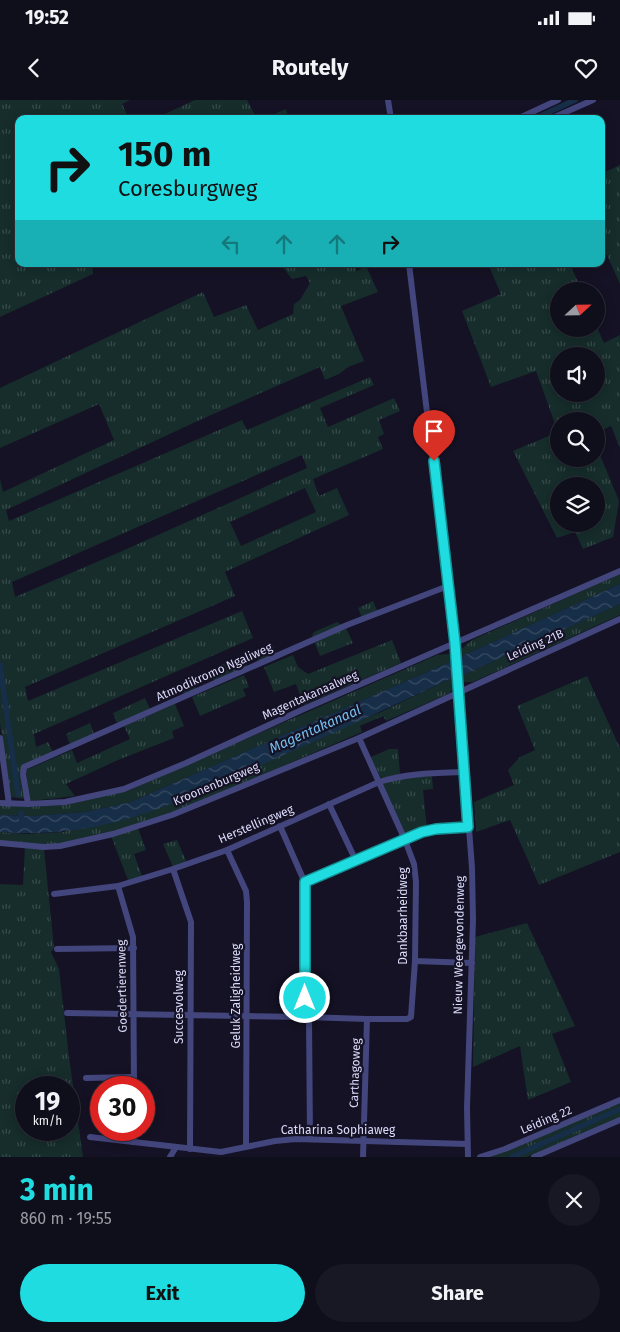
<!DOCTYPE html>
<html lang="en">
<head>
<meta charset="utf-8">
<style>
	body { margin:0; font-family:"Fira Sans",sans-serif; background:#181724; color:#f1f3f6; height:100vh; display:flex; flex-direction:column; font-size:19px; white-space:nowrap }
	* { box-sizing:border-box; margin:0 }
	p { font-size:16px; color:#9b9ca3 }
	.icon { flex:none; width:28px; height:28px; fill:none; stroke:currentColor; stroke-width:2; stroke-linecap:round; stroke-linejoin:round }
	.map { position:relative; height:1057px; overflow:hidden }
	.details { display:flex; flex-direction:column; background:#0f0e1b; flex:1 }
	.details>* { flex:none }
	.banner { position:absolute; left:15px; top:15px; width:590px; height:152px; border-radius:10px; box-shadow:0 2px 12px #0003,0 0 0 1px #2f2e3a; background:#1fdce1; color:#111; overflow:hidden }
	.needle { width:32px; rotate:68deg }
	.tools { position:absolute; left:550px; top:182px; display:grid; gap:10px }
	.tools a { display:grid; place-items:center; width:55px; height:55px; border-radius:50%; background:#0f0e1b; box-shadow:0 2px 12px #0003,0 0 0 1px #2f2e3a; font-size:25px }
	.speed { position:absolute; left:15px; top:976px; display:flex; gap:10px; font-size:25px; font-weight:700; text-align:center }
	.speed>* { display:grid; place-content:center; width:65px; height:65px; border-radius:50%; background:#0f0e1b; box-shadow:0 2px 12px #0003,0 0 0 1px #2f2e3a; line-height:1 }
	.speed small { font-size:12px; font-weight:400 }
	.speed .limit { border:8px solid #d22; background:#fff; color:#111 }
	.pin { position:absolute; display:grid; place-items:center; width:42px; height:42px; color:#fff; margin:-51px -21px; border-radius:50% 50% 50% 0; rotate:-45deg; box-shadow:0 0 5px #0007 }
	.pin .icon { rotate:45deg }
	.me { position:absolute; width:55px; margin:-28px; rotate:0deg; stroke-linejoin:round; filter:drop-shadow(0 0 4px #0008) }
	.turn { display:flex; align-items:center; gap:18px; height:105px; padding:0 20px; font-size:22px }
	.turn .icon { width:65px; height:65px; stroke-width:2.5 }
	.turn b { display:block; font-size:35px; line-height:42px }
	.lanes { display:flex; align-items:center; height:48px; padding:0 20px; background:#0003; justify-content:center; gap:25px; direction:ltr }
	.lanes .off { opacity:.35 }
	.round { display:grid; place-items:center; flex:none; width:52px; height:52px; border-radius:26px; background:#181724 }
	.head { display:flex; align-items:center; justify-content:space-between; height:85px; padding:0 20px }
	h1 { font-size:30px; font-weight:700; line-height:38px; color:#1fdce1 }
	.primary-button { display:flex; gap:10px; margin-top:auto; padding:10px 20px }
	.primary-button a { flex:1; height:58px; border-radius:30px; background:#1fdce1; color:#111; font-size:20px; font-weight:700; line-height:58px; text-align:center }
	.primary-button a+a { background:#181724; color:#f1f3f6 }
	.status { display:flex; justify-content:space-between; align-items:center; height:35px; padding:0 25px; background:#0f0e1b; direction:ltr }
	.status svg { height:14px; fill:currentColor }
	header { display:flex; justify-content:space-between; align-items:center; height:65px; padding:0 20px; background:#0f0e1b; font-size:22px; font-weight:700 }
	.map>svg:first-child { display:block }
	.grass { fill:url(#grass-tufts); fill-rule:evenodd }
	.water { fill:url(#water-waves) }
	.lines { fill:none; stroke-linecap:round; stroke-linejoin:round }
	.canal { stroke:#172e48; stroke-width:5.5 }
	.minor { stroke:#43457d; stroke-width:6 }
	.route-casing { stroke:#148f92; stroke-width:12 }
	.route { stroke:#1fdce1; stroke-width:9 }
	.labels { text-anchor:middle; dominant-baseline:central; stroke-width:4.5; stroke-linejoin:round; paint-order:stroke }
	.street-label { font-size:12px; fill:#dbdafa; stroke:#141224 }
	.water-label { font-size:14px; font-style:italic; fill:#75beed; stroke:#141224 }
</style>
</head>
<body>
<div class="status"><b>19:52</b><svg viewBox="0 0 49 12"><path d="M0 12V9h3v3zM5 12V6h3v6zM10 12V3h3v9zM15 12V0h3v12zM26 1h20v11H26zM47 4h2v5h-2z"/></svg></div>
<header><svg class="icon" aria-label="back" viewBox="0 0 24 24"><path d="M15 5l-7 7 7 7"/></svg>Routely<svg class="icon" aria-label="heart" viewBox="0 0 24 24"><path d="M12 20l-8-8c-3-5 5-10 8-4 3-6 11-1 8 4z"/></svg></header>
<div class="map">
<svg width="620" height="1057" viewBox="0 0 620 1057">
	<defs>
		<pattern id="grass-tufts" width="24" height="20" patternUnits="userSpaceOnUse" patternTransform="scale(1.25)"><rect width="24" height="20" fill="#162d2b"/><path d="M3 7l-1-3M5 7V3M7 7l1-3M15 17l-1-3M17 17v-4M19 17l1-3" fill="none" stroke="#374b4b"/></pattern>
		<pattern id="water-waves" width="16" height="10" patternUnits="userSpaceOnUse" patternTransform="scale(1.25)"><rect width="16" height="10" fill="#172e48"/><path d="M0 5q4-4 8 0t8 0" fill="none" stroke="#384c63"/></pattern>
	</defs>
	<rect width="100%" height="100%" fill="#141224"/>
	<g class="grass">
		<polygon points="0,0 130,0 122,4 127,14 117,19 19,19 19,164 92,164 93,174 0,217"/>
		<polygon points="195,0 247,0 257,19 154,19"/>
		<polygon points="286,9 289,19 263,19"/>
		<polygon points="620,65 620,184 601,142 601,74"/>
		<path d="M280,164H329L331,166L337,164H353L357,171L366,166L378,192L341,206L364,261L348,267L339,274L325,280L320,267L202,319L6,410L9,421L242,320L247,330L370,277L374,285L320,308L328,327L394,298L400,311L379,320L384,334L378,337L383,349L313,379L319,396L337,388L349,415L225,472L235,496L25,587L28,601L242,511L253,538L34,634L36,647L48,642L54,654L23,667L25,699L11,697L9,692L0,623V379L3,392L114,340L99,304L0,348V288L203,192L214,217L246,205L258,230L293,214L294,204L300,200L310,183L306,176L292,179ZM302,355L307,368L120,452L15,497L12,482ZM305,388L316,412L241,446L230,422Z"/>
		<path d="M488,164H570L582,191H559V229H596V225L604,243L620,235V348L611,326L596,333V321H559V359H596V345L619,401L613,437L583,449L575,432L557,438L513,351L558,332L536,271L491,287L462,211L501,194ZM559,256H596V294H559ZM559,386H596V424H559Z"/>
		<polygon points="620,474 620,484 460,557 460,550 472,540"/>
		<polygon points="373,501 378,513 363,520 358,508"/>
		<polygon points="620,504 620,515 473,582 462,582 461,576"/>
		<polygon points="337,522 346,528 353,543 320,556 312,536 314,532"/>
		<polygon points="392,540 401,563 304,605 296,584 274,592 264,567 293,555 298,567 308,574"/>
		<polygon points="273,545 278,557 260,565 253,550 257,549 259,551"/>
		<polygon points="449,554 452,561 131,702 85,712 32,716 0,715 0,705 28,707 65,705 130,690 437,555"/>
		<polygon points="242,555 249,570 215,584 210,570"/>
		<polygon points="244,575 249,587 243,589 246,596 200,616 192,597"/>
		<polygon points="587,576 620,648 620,752 539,785 510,720 476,732 474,702 514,685 508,670 520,657 535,650 517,606"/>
		<polygon points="192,578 197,591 184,596 179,583"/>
		<polygon points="452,578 453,588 450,593 386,621 383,616 360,626 362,632 183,709 109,733 63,744 48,745 0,741 0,732 28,734 64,732 381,612"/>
		<polygon points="145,598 151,611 118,626 113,613"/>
		<polygon points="175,604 184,626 172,631 174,638 118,660 66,684 75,696 31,701 29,699 26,670 72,650 77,663 130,639 124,626"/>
		<polygon points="90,623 95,637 71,647 66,634"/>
		<polygon points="389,649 398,649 400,674 382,678 380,677 369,658"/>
		<polygon points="432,676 433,689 423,690 427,729 405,734 383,687 383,684 391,679"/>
		<polygon points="138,728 146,750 134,754 142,776 128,780 111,736"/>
		<polygon points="177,740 187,763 173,767 163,744"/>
		<path d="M25,746L44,749L54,848L51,852L59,869L69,957L83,1057H0V784L23,785ZM26,988H69V1030H26Z"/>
		<polygon points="527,823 575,926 552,934 571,982 528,1000 520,946 473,967 475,837"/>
		<polygon points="620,1002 620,1017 527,1057 489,1057 506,1052"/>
	</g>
	<g class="water">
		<polygon points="620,484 620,504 461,576 460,557"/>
		<path d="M452,561V578C393,606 333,633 272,660C179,702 105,740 0,732V715L32,716L85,712L131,702Z"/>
	</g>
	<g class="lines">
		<g class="canal">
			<polyline points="534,19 575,0"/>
			<polyline points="0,565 18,694"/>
			<polyline points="21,713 22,723"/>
			<polyline points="512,1057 620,1009"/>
		</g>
		<g class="minor">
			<polyline points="388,0 391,19"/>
			<polyline points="517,19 558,0"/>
			<polyline points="550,19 593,0"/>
			<polyline points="409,164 455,543 472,768 473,820 467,1008 468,1057"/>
			<polyline points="0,638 9,704"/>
			<polyline points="0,703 28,704 65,702 124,689 186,663 306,608 620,471"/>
			<polyline points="28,704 23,674 24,667 347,525 448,486"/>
			<polyline points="329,704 356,761"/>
			<polyline points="280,726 305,783 305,917"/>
			<polyline points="0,743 44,747 60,746 113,734 172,715 359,638 620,519"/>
			<polyline points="227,750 246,791 247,802 246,1046"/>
			<polyline points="173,769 191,822 190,1049"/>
			<polyline points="305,783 422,732 436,729 468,727"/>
			<polyline points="118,786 133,837 134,988"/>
			<path d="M54,794L118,786L173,769L227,750L379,682C407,673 435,673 464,672"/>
			<polyline points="57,849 134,848"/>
			<polyline points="415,861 472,863"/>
			<polyline points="67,913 305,917 367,919 407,919 411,917 415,861 416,782 414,764 405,740 359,638"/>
			<polyline points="309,917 310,1039"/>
			<polyline points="86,978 134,977"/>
			<polyline points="90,1037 221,1052 275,1041 296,1039 467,1044"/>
			<polyline points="133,1042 134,1030"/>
			<polyline points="170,1057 176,1047"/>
			<polyline points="363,1057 367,919"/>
			<polyline points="480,1057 505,1049 620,1000"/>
			<polyline points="534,1057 620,1020"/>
		</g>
	</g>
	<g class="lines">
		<g class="route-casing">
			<polyline id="route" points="305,898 305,782 422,732 436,729 468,727 455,543 434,361"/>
		</g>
		<use href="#route" class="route"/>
	</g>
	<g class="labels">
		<g class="street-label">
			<text transform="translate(535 545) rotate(-24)">Leiding 21B</text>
			<text transform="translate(214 572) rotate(-24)">Atmodikromo Ngaliweg</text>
			<text transform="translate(310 595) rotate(-24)">Magentakanaalweg</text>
			<text transform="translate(216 684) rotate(-23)">Kroonenburgweg</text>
			<text transform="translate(256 724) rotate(-23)">Herstellingweg</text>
			<text transform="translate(403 816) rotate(-90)">Dankbaarheidweg</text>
			<text transform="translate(459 845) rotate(-89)">Nieuw Weergevondenweg</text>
			<text transform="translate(122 886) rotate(-91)">Goedertierenweg</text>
			<text transform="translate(236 896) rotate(-90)">Geluk Zaligheidweg</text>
			<text transform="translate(179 907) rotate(-90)">Succesvolweg</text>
			<text transform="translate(355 973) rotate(-88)">Carthagoweg</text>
			<text transform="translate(546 1020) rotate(-23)">Leiding 22</text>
			<text x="338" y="1030">Catharina Sophiaweg</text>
		</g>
		<g class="water-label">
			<text transform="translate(315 629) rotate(-24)">Magentakanaal</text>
		</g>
	</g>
</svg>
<div class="tools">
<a><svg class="needle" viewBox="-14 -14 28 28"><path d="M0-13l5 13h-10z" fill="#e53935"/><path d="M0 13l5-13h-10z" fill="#9b9ca3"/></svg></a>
<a><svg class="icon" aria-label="sound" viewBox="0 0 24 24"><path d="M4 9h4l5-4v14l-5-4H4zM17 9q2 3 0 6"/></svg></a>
<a><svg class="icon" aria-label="search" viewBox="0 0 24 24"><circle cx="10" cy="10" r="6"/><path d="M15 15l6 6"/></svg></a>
<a><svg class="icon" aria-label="layers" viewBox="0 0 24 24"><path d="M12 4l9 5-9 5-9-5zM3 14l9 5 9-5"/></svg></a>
</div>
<div class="speed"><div>19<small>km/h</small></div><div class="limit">30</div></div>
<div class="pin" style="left:434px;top:361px;background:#d93025"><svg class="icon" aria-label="arrive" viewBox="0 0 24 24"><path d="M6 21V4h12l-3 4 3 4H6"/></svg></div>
<svg class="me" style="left:305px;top:898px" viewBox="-20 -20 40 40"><circle r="17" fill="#1fdce1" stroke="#fff" stroke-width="3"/><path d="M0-11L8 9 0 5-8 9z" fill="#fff"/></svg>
<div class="banner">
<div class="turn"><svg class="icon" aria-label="right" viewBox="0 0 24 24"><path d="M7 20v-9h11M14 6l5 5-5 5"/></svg><div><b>150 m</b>Coresburgweg</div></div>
<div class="lanes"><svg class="icon off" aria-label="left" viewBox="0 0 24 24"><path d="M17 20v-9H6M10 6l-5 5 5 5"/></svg><svg class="icon off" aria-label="ahead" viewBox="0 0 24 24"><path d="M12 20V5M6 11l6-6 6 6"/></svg><svg class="icon off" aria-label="ahead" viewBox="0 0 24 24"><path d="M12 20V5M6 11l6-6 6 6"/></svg><svg class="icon" aria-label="right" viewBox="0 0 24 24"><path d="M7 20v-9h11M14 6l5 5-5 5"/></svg></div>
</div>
</div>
<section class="details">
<div class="head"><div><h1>3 min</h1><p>860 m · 19:55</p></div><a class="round"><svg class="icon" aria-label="close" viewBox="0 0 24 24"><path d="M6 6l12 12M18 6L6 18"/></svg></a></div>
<div class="primary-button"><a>Exit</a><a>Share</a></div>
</section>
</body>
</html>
